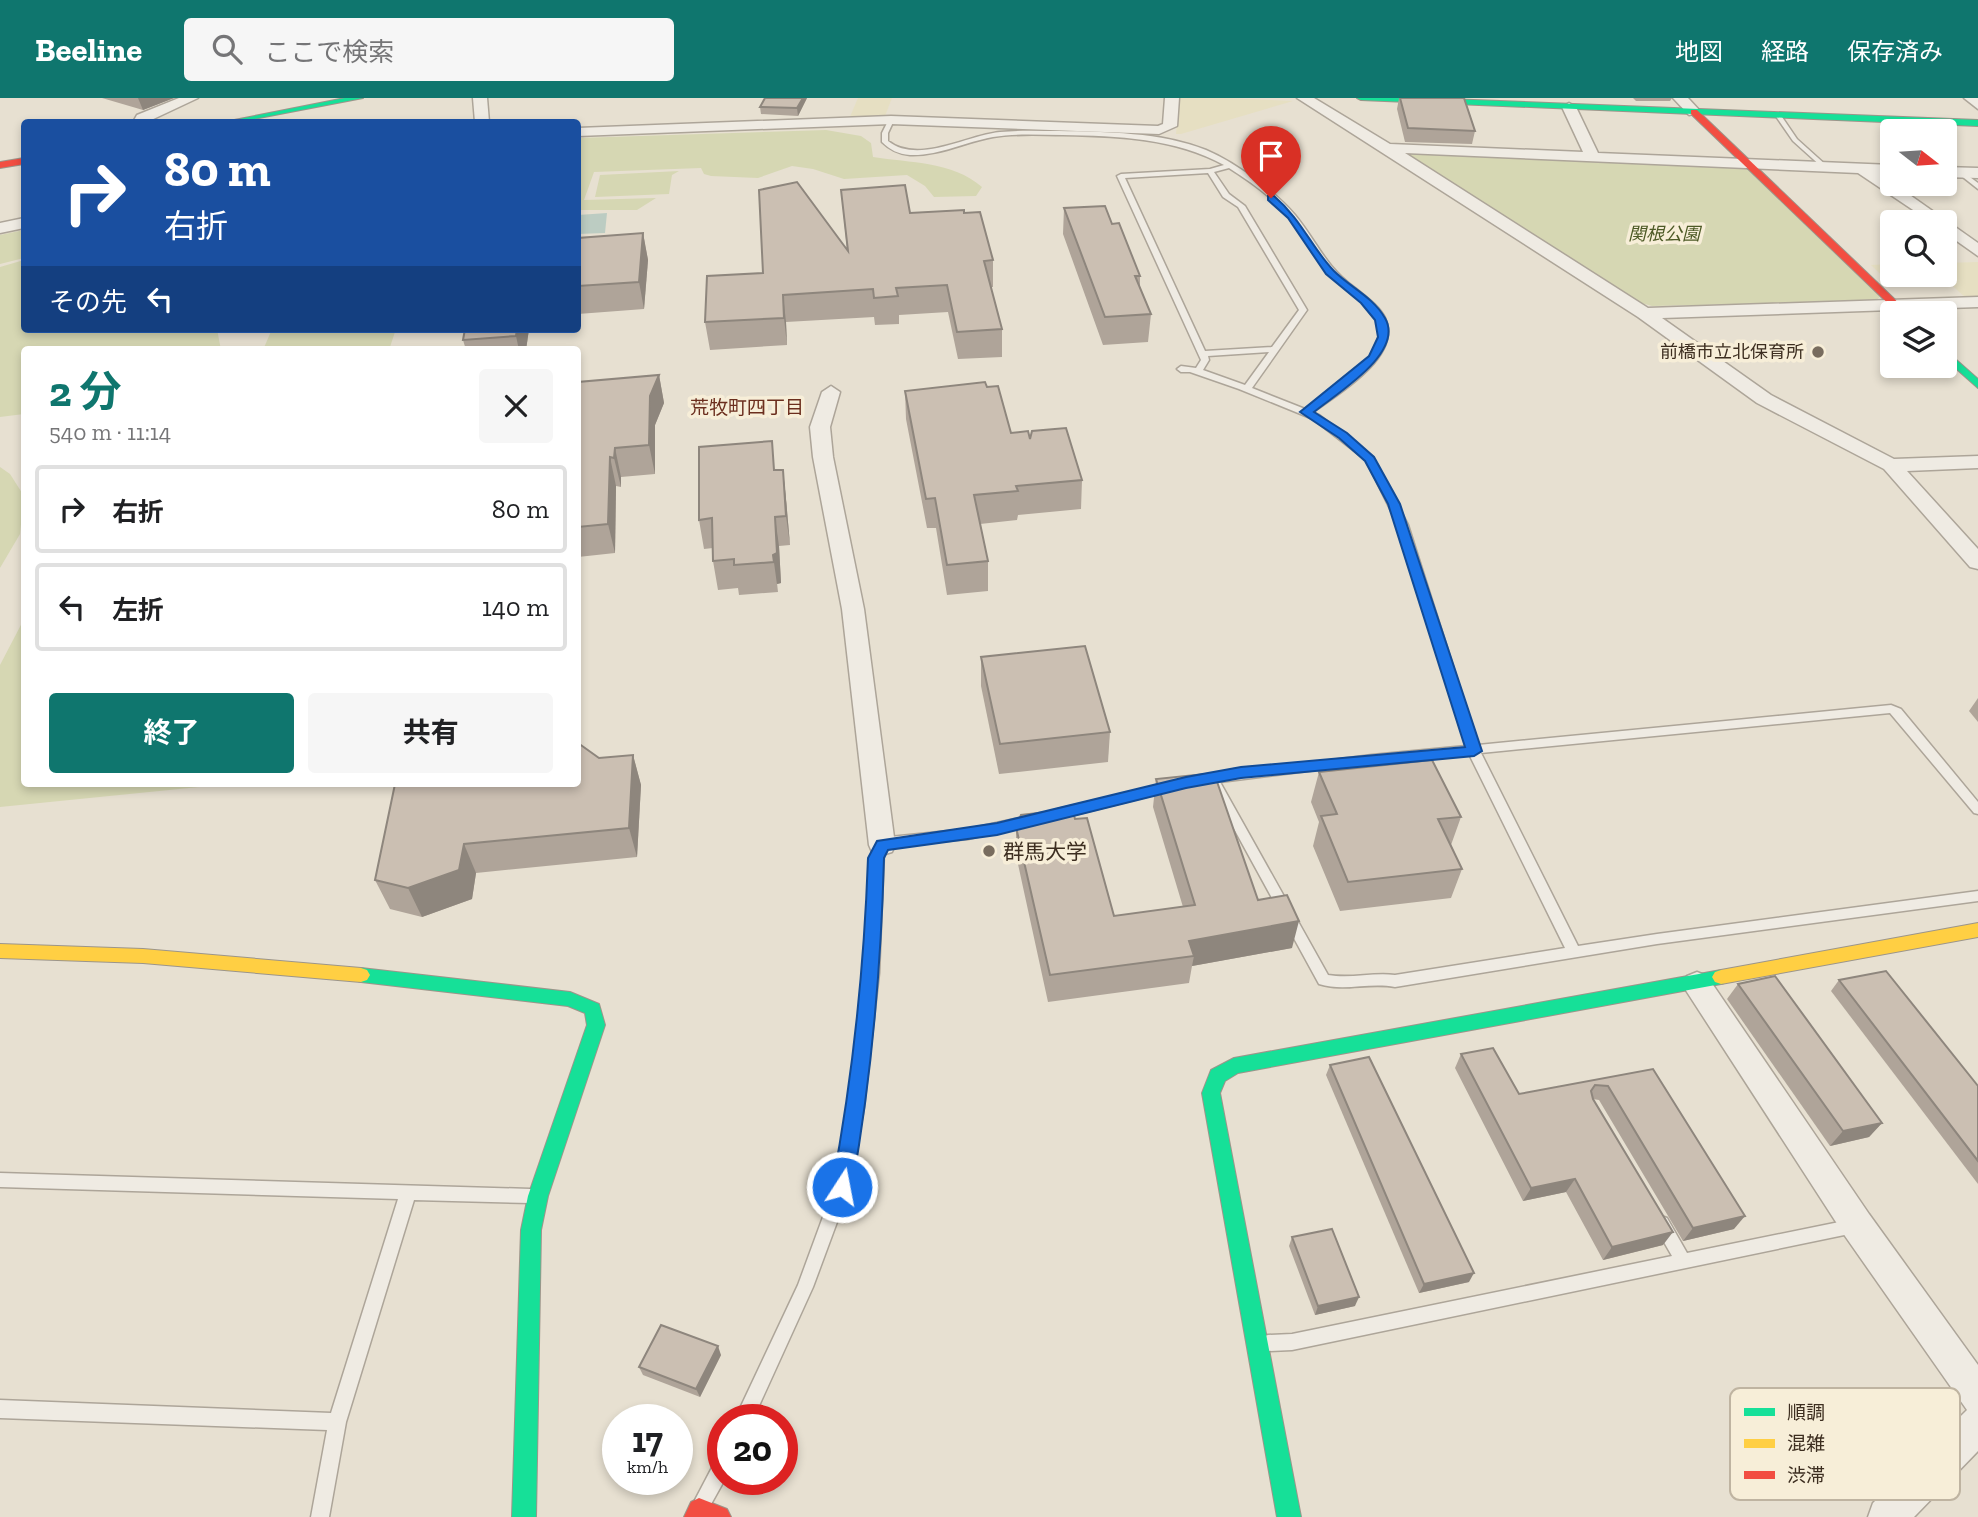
<!DOCTYPE html>
<html lang="ja">
<head>
<meta charset="utf-8">
<style>
	body { margin:0; font-family:"Zilla Slab","Noto Sans JP",serif; background:#f6f6f6; color:#202124; height:100vh; display:flex; flex-direction:column; font-size:26px; white-space:nowrap }
	* { box-sizing:border-box; margin:0 }
	p { font-size:23px; color:#757577 }
	.icon { flex:none; width:38px; height:38px; fill:none; stroke:currentColor; stroke-width:2; stroke-linecap:round; stroke-linejoin:round }
	.map { position:relative; flex:1; overflow:hidden }
	.side { position:absolute; left:21px; top:248px; width:560px; height:441px; display:flex; flex-direction:column; background:#fff; border-radius:7px; box-shadow:0 4px 10px #0003 }
	.side>* { flex:none }
	.hud { position:absolute; left:21px; top:21px; width:560px; height:214px; border-radius:7px; box-shadow:0 4px 10px #0003; background:#1a4fa0; color:#fff; overflow:hidden }
	.needle { width:46px; rotate:107deg }
	.controls { position:absolute; left:1880px; top:21px; display:grid; gap:14px }
	.controls a { display:grid; place-items:center; width:77px; height:77px; border-radius:7px; background:#fff; box-shadow:0 4px 10px #0003; font-size:35px }
	.speed { position:absolute; left:602px; top:1306px; display:flex; gap:14px; font-size:35px; font-weight:700; text-align:center }
	.speed>* { display:grid; place-content:center; width:91px; height:91px; border-radius:50%; background:#fff; box-shadow:0 4px 10px #0003; line-height:1 }
	.speed small { font-size:18px; font-weight:400 }
	.speed .limit { border:10px solid #d22; background:#fff; color:#111 }
	.pin { position:absolute; display:grid; place-items:center; width:60px; height:60px; color:#fff; margin:-72px -30px; border-radius:50% 50% 50% 0; rotate:-45deg; box-shadow:0 0 7px #0007 }
	.pin .icon { rotate:45deg }
	.me { position:absolute; width:77px; margin:-38px; rotate:11deg; stroke-linejoin:round; filter:drop-shadow(0 0 5px #0008) }
	.turn { display:flex; align-items:center; gap:24px; height:147px; padding:0 28px; font-size:32px }
	.turn .icon { width:91px; height:91px; stroke-width:2.5 }
	.turn b { display:block; font-size:49px; line-height:60px }
	.then { display:flex; align-items:center; height:66px; padding:0 28px; background:#0003; gap:14px; font-size:26px }
	.round { display:grid; place-items:center; flex:none; width:74px; height:74px; border-radius:7px; background:#f6f6f6 }
	.head { display:flex; align-items:center; justify-content:space-between; height:119px; padding:0 28px }
	h1 { font-size:42px; font-weight:700; line-height:52px; color:#0f766e }
	.primary-button { display:flex; gap:14px; margin-top:auto; padding:14px 28px }
	.primary-button a { flex:1; height:80px; border-radius:7px; background:#0f766e; color:#fff; font-size:28px; font-weight:700; line-height:80px; text-align:center }
	.primary-button a+a { background:#f6f6f6; color:#202124 }
	ul { padding:0; list-style:none }
	li { display:flex; align-items:center; gap:21px; height:88px; margin:0 14px 10px; padding:0 14px; border:4px solid #e0e0e0; border-radius:7px }
	li div { flex:1 }
	li b { display:block; font-size:26px }
	li em { font-style:normal }
	header { display:flex; align-items:center; gap:42px; box-sizing:border-box; height:98px; padding:0 35px; background:#0f766e; color:#fff }
	header strong { font-size:33px }
	nav { display:flex; gap:38px; margin-inline-start:auto; font-size:24px }
	.search { width:490px; height:63px; background:#f6f6f6; display:flex; align-items:center; gap:18px; box-sizing:border-box; padding:0 24px; border-radius:7px; color:#757577; font-size:26px }
	.map>svg:first-child { display:block }
	.farmland { fill:#e6dfc2 }
	.green { fill:#d6d7b3 }
	.water { fill:#bcccc2 }
	.lines { fill:none; stroke-linecap:round; stroke-linejoin:round }
	.lane-casing { stroke:#ada599; stroke-width:3 }
	.street-casing { stroke:#ada599; stroke-width:3 }
	.fast-casing { stroke:#9c958a; stroke-width:2 }
	.slow-casing { stroke:#9c958a; stroke-width:2 }
	.jam-casing { stroke:#9c958a; stroke-width:2 }
	.lane { fill:#efebe3; fill-rule:evenodd }
	.street { fill:#efebe3; fill-rule:evenodd }
	.fast { fill:#16e098; fill-rule:evenodd }
	.slow { fill:#ffcf43; fill-rule:evenodd }
	.jam { fill:#f24e42; fill-rule:evenodd }
	.wall { fill:#afa499 }
	.shaded-wall { fill:#8e867d }
	.building { fill:#cbbfb2; stroke:#8e867d; stroke-width:2 }
	.route { fill:#1a73e8; stroke:#114b97; stroke-width:2 }
	.poi-dot { fill:#786c5e; stroke:#f7eed8; stroke-width:2.5 }
	.labels { text-anchor:middle; dominant-baseline:central; stroke-width:7; stroke-linejoin:round; paint-order:stroke }
	.far-park-label { font-size:18px; font-style:italic; fill:#4d5a26; stroke:#f7eed8 }
	.far-poi-label { font-size:18px; fill:#3d2e20; stroke:#f7eed8; text-anchor:end }
	.far-neighbourhood-label { font-size:19px; fill:#6b2e1e; stroke:#f7eed8 }
	.poi-label { font-size:21px; fill:#3d2e20; stroke:#f7eed8; text-anchor:start }
	.key { fill:#f7eed8; stroke:#bfb4a1; stroke-width:2 }
	.key-label { font-size:19px; fill:#3d2e20 }
</style>
</head>
<body>
<header>
<strong>Beeline</strong>
<div class="search"><svg class="icon" aria-label="search" viewBox="0 0 24 24"><circle cx="10" cy="10" r="6"/><path d="M15 15l6 6"/></svg>ここで検索</div>
<nav><a>地図</a><a>経路</a><a>保存済み</a></nav>
</header>
<div class="map">
<svg width="1978" height="1419" viewBox="0 0 1978 1419">
	<rect width="100%" height="100%" fill="#e7e0d1"/>
	<g class="farmland">
		<polygon points="858,0 892,0 885,18 849,21"/>
		<polygon points="1179,0 1228,0 1293,3 1181,36 1176,36"/>
		<polygon points="1978,164 1978,199 1965,199 1946,182 1889,184 1871,167 1892,166 1892,177 1944,177 1944,165"/>
	</g>
	<g class="green">
		<path d="M826,32L861,38L871,45L873,59C910,65 952,63 982,89L976,98L934,99L925,88L907,77L844,81L813,71L792,68L758,80L711,78L704,76L701,70L594,74L584,102L656,100L637,112H578V40Z"/>
		<polygon points="1412,54 1746,70 1880,199 1875,203 1652,208 1638,204 1407,57"/>
		<polygon points="679,73 672,77 669,96 595,99 600,77"/>
		<polygon points="24,132 24,160 0,166 0,137"/>
		<polygon points="24,162 24,231 217,231 221,252 24,252 24,316 0,319 0,169"/>
		<polygon points="272,231 396,231 389,252 263,252"/>
		<polygon points="0,369 10,376 24,398 20,436 0,470"/>
		<polygon points="24,521 24,686 229,686 0,709 0,567"/>
	</g>
	<polygon class="water" points="607,115 605,135 578,136 578,117"/>
	<g class="lines">
		<g class="lane-casing">
			<g id="lane">
				<polygon points="1776,16 1780,16 1797,41 1827,68 1827,70 1823,70 1793,43 1775,17"/>
				<path d="M889,21L894,22L888,35V43C918,67 967,37 1000,34C1020,32 1039,33 1059,33C1106,34 1161,34 1206,52C1225,60 1243,72 1260,85C1272,94 1285,105 1295,117C1318,145 1324,167 1355,190C1366,199 1379,208 1385,220C1403,258 1337,297 1313,314L1319,317L1373,359L1408,427L1478,647L1891,607L1901,611L1978,704V716L1974,715L1890,615L1481,655L1578,848L1657,836L1978,793V803L1657,846L1395,889C1369,884 1344,894 1319,886L1209,685H1197L1195,682L1197,679L1372,657L1466,648L1398,427L1366,362L1313,321L1239,291L1190,274H1181L1177,271L1181,268L1196,270L1201,262L1117,78L1121,76L1210,71L1224,67C1175,40 1117,38 1063,37C1040,37 1016,35 993,39C965,44 939,58 910,57C898,56 890,52 882,44V35ZM1229,70C1251,84 1274,100 1290,121C1304,138 1313,158 1327,174C1342,192 1379,205 1379,232C1380,266 1329,294 1305,311L1252,290L1307,212L1245,108L1229,96L1214,74ZM1208,75L1223,99L1238,109L1299,212L1272,249L1205,253L1125,80ZM1269,254L1245,287L1203,272L1209,262L1208,258ZM1469,656L1565,850L1395,877C1373,874 1351,881 1328,877L1220,684L1372,665Z"/>
				<polygon points="1959,74 1963,74 1978,85 1978,91 1959,76"/>
				<polygon points="1169,685 1173,686 1175,689 1173,692 1058,721 1052,716 1058,711"/>
				<polygon points="1034,717 1038,719 1040,722 1038,725 968,741 893,748 884,754 879,875 864,1009 850,1089 813,1189 753,1321 735,1321 798,1187 834,1089 850,1009 865,875 872,752 874,749 890,739 968,731"/>
				<polygon points="0,1075 530,1091 535,1093 538,1098 535,1103 530,1105 414,1102 346,1324 329,1419 311,1419 327,1332 0,1320 0,1302 331,1315 398,1101 0,1089"/>
				<polygon points="1661,1118 1667,1120 1687,1155 1854,1121 1860,1123 1862,1128 1860,1133 1854,1135 1292,1252 1268,1253 1262,1251 1260,1245 1262,1239 1268,1237 1292,1236 1672,1158 1653,1125 1655,1120"/>
				<polygon points="723,1357 723,1381 725,1381 710,1408 704,1411 698,1408 695,1402 717,1360"/>
			</g>
		</g>
		<g class="street-casing">
			<g id="street">
				<polygon points="179,0 198,0 147,24 133,24 137,17"/>
				<polygon points="473,0 487,0 489,24 475,24"/>
				<polygon points="1165,0 1179,0 1177,28 1159,36 891,26 578,38 578,30 891,18 1158,28 1163,26"/>
				<polygon points="1297,0 1314,0 1390,46 1583,54 1562,9 1569,5 1576,9 1598,55 1892,67 1892,77 1880,76 1978,145 1978,158 1944,134 1944,124 1931,124 1858,75 1405,55 1648,210 1978,199 1978,209 1662,220 1771,297 1894,361 1978,358 1978,370 1907,373 1978,451 1978,471 1970,469 1884,371 1757,305 1638,219"/>
				<polygon points="1673,0 1688,0 1701,14 1689,17"/>
				<polygon points="1964,0 1978,0 1978,11"/>
				<polygon points="1944,69 1978,70 1978,80 1944,79"/>
				<polygon points="24,120 24,130 0,135 0,125"/>
				<polygon points="831,288 840,294 830,329 833,359 864,511 895,747 892,754 882,757 872,754 869,747 842,511 813,359 810,329 822,294"/>
				<polygon points="1697,874 1707,878 1869,1116 1978,1267 1978,1353 1914,1419 1868,1419 1873,1405 1967,1312 1845,1138 1687,894 1682,886 1687,878"/>
			</g>
		</g>
		<g class="fast-casing">
			<g id="fast">
				<polygon points="345,0 363,0 239,24 224,24"/>
				<polygon points="1357,0 1422,0 1978,22 1978,28 1361,2"/>
				<polygon points="1944,251 1978,281 1978,290 1944,260"/>
				<polygon points="361,870 570,894 599,906 605,927 548,1098 541,1132 536,1419 512,1419 521,1132 528,1098 587,927 585,915 568,908 361,884 355,882 352,877 355,872"/>
				<polygon points="1721,872 1727,874 1730,879 1727,884 1721,886 1238,975 1225,983 1220,995 1301,1419 1277,1419 1202,995 1211,972 1234,960"/>
			</g>
		</g>
		<g class="slow-casing">
			<g id="slow">
				<polygon points="1978,825 1978,839 1721,886 1715,884 1712,879 1715,874 1721,872"/>
				<polygon points="0,846 143,851 361,870 367,872 370,877 367,882 361,884 143,865 0,860"/>
			</g>
		</g>
		<g class="jam-casing">
			<g id="jam">
				<polygon points="1691,12 1697,12 1909,215 1898,215 1691,16"/>
				<polygon points="24,60 24,66 0,70 0,64"/>
				<polygon points="699,1400 727,1411 731,1419 684,1419 691,1404"/>
			</g>
		</g>
		<use href="#lane" class="lane"/>
		<use href="#street" class="street"/>
		<use href="#fast" class="fast"/>
		<use href="#slow" class="slow"/>
		<use href="#jam" class="jam"/>
	</g>
	<g class="wall">
		<polygon points="102,0 174,0 143,12"/>
		<polygon points="807,0 798,18 761,16 760,9"/>
		<polygon points="1399,0 1464,0 1475,33 1472,46 1405,44 1397,11"/>
		<polygon points="1633,0 1672,0 1670,3 1636,3"/>
		<polygon points="841,92 910,115 964,115 993,162 993,189 991,189 1002,231 1002,259 958,261 948,214 899,217 899,226 875,227 874,219 786,224 787,247 710,252 705,224 763,175 847,152"/>
		<polygon points="1064,110 1112,126 1140,178 1140,189 1151,216 1148,244 1103,247 1063,136"/>
		<polygon points="643,135 648,162 644,211 578,216 578,140"/>
		<polygon points="529,231 526,252 466,252 463,242"/>
		<polygon points="659,277 664,305 655,327 655,376 621,379 621,389 616,388 615,455 578,459 578,284"/>
		<polygon points="987,289 1011,335 1030,341 1082,382 1081,411 1018,417 1017,422 980,426 988,463 988,493 947,497 936,430 927,430 906,321 905,293"/>
		<polygon points="776,372 783,372 786,401 790,447 779,448 781,485 777,486 778,494 739,497 738,490 718,492 713,463 713,450 704,451 699,422"/>
		<polygon points="981,559 1110,634 1108,664 999,676 981,588"/>
		<polygon points="1978,600 1978,624 1969,613"/>
		<polygon points="633,657 641,687 637,759 476,775 472,801 422,819 390,811 375,782 599,660"/>
		<polygon points="1319,674 1461,719 1451,747 1462,771 1451,800 1340,813 1313,748 1319,724 1311,704"/>
		<polygon points="1156,681 1258,802 1292,850 1192,868 1189,885 1048,904 1016,757 1016,729 1075,721 1114,818 1183,809 1153,709"/>
		<polygon points="1839,882 1978,988 1978,1086 1831,893"/>
		<polygon points="1738,886 1882,1025 1869,1039 1830,1048 1727,901"/>
		<polygon points="1461,956 1519,996 1653,971 1734,1131 1683,1143 1599,1002 1593,1001 1663,1147 1603,1162 1566,1094 1523,1103 1455,970"/>
		<polygon points="1330,967 1469,1184 1419,1195 1326,977"/>
		<polygon points="1292,1139 1355,1208 1315,1217 1289,1148"/>
		<polygon points="721,1257 700,1299 643,1277 639,1269"/>
	</g>
	<g class="shaded-wall">
		<polygon points="138,0 174,0 143,12"/>
		<polygon points="803,0 807,0 798,18 797,10"/>
		<polygon points="643,135 648,162 644,211 639,184"/>
		<polygon points="783,197 786,224 787,247 784,220"/>
		<polygon points="517,231 529,231 526,252 519,252 516,238"/>
		<polygon points="659,277 664,305 655,327 655,376 649,347 650,298"/>
		<polygon points="615,350 621,379 621,389 614,360"/>
		<polygon points="610,359 616,388 615,455 608,426"/>
		<polygon points="783,372 786,401 790,447 786,418"/>
		<polygon points="775,419 779,448 781,485 777,486 778,494 773,457"/>
		<polygon points="633,657 641,687 637,759 629,730"/>
		<polygon points="464,746 476,775 472,801 422,819 408,790"/>
		<polygon points="1299,823 1292,850 1192,868 1194,858 1189,843"/>
		<polygon points="1882,1025 1869,1039 1830,1048 1843,1033"/>
		<polygon points="1575,1081 1566,1094 1523,1103 1531,1090"/>
		<polygon points="1745,1118 1734,1131 1683,1143 1693,1130"/>
		<polygon points="1673,1134 1663,1147 1603,1162 1612,1149"/>
		<polygon points="1474,1175 1469,1184 1419,1195 1424,1186"/>
		<polygon points="1359,1199 1355,1208 1315,1217 1318,1208"/>
		<polygon points="718,1248 721,1257 700,1299 696,1291"/>
	</g>
	<g class="building">
		<polygon points="765,0 803,0 797,10 760,9"/>
		<polygon points="1400,0 1464,0 1475,33 1408,30"/>
		<polygon points="797,84 848,153 841,92 905,87 910,115 964,112 964,115 980,114 993,162 984,163 1002,231 957,234 947,187 896,190 898,198 874,200 873,191 783,197 784,220 705,224 707,178 763,175 759,92"/>
		<polygon points="1105,108 1112,126 1119,125 1140,178 1135,178 1151,216 1105,219 1064,110"/>
		<polygon points="643,135 639,184 578,188 578,140"/>
		<polygon points="465,231 517,231 516,238 463,242"/>
		<polygon points="659,277 650,298 649,347 615,350 614,360 610,359 608,426 578,429 578,284"/>
		<polygon points="985,284 987,289 998,288 1011,335 1028,333 1030,341 1032,333 1066,330 1082,382 1016,388 1018,393 974,397 988,463 947,467 935,400 926,401 905,293"/>
		<polygon points="772,343 774,372 783,372 786,418 775,419 777,455 773,457 774,464 734,467 734,461 713,463 712,420 699,422 699,349"/>
		<polygon points="1085,548 1110,634 1000,646 981,559"/>
		<polygon points="578,645 599,660 633,657 629,730 464,746 459,772 408,790 375,782 395,686 578,686"/>
		<polygon points="1432,662 1461,719 1438,721 1462,771 1348,784 1321,718 1337,716 1319,674"/>
		<polygon points="1214,675 1258,802 1287,797 1299,823 1189,843 1194,858 1050,877 1016,729 1021,717 1072,711 1075,721 1087,720 1114,818 1195,807 1156,681"/>
		<polygon points="1886,873 1978,988 1978,1063 1839,882"/>
		<polygon points="1775,878 1882,1025 1843,1033 1738,886"/>
		<polygon points="1493,950 1519,996 1653,971 1745,1118 1693,1130 1608,988 1595,987 1591,993 1593,1001 1673,1134 1612,1149 1575,1081 1531,1090 1461,956"/>
		<polygon points="1369,959 1474,1175 1424,1186 1330,967"/>
		<polygon points="1332,1131 1359,1199 1318,1208 1292,1139"/>
		<polygon points="661,1227 718,1248 696,1291 639,1269"/>
	</g>
	<path class="route" d="M1268,98H1274C1302,122 1311,149 1334,173C1350,189 1373,199 1385,220C1405,255 1337,295 1314,314L1347,335L1374,359L1400,406L1482,653L1474,658L1241,680L1186,690L997,737L888,752L884,760C881,873 872,977 852,1089L849,1096L842,1098L835,1096L832,1089C853,978 864,873 868,760L877,743L997,725L1186,679L1241,669L1465,649L1388,406L1365,363L1339,340L1300,314L1369,258L1378,239L1375,222L1361,205L1326,176L1288,120L1268,102Z"/>
	<g class="poi-dot">
		<circle cx="1818" cy="254" r="7"/>
		<circle cx="989" cy="753" r="7"/>
	</g>
	<g class="labels">
		<g class="far-park-label">
			<text x="1664" y="136">関根公園</text>
		</g>
		<g class="far-poi-label">
			<text x="1804" y="254">前橋市立北保育所</text>
		</g>
		<g class="far-neighbourhood-label">
			<text x="747" y="309">荒牧町四丁目</text>
		</g>
		<g class="poi-label">
			<text x="1003" y="753">群馬大学</text>
		</g>
	</g>
	<rect x="1730" y="1290" width="230" height="112" rx="10" class="key"/>
	<rect x="1744" y="1310" width="31" height="8" fill="#16e098"/>
	<rect x="1744" y="1341" width="31" height="9" fill="#ffcf43"/>
	<rect x="1744" y="1373" width="31" height="8" fill="#f24e42"/>
	<g class="key-label">
		<text x="1787" y="1321">順調</text>
		<text x="1787" y="1352">混雑</text>
		<text x="1787" y="1384">渋滞</text>
	</g>
</svg>
<div class="controls">
<a><svg class="needle" viewBox="-14 -14 28 28"><path d="M0-13l5 13h-10z" fill="#e53935"/><path d="M0 13l5-13h-10z" fill="#757577"/></svg></a>
<a><svg class="icon" aria-label="search" viewBox="0 0 24 24"><circle cx="10" cy="10" r="6"/><path d="M15 15l6 6"/></svg></a>
<a><svg class="icon" aria-label="layers" viewBox="0 0 24 24"><path d="M12 4l9 5-9 5-9-5zM3 14l9 5 9-5"/></svg></a>
</div>
<div class="speed"><div>17<small>km/h</small></div><div class="limit">20</div></div>
<div class="pin" style="left:1271px;top:100px;background:#d93025"><svg class="icon" aria-label="arrive" viewBox="0 0 24 24"><path d="M6 21V4h12l-3 4 3 4H6"/></svg></div>
<svg class="me" style="left:842px;top:1089px" viewBox="-20 -20 40 40"><circle r="17" fill="#1a73e8" stroke="#fff" stroke-width="3"/><path d="M0-11L8 9 0 5-8 9z" fill="#fff"/></svg>
<div class="hud">
<div class="turn"><svg class="icon" aria-label="right" viewBox="0 0 24 24"><path d="M7 20v-9h11M14 6l5 5-5 5"/></svg><div><b>80 m</b>右折</div></div>
<div class="then">その先<svg class="icon" aria-label="left" viewBox="0 0 24 24"><path d="M17 20v-9H6M10 6l-5 5 5 5"/></svg></div>
</div>
<section class="side">
<div class="head"><div><h1>2 分</h1><p>540 m · 11:14</p></div><a class="round"><svg class="icon" aria-label="close" viewBox="0 0 24 24"><path d="M6 6l12 12M18 6L6 18"/></svg></a></div>
<ul>
<li><svg class="icon" aria-label="right" viewBox="0 0 24 24"><path d="M7 20v-9h11M14 6l5 5-5 5"/></svg><div><b>右折</b></div><em>80 m</em></li>
<li><svg class="icon" aria-label="left" viewBox="0 0 24 24"><path d="M17 20v-9H6M10 6l-5 5 5 5"/></svg><div><b>左折</b></div><em>140 m</em></li>
</ul>
<div class="primary-button"><a>終了</a><a>共有</a></div>
</section>
</div>
</body>
</html>
